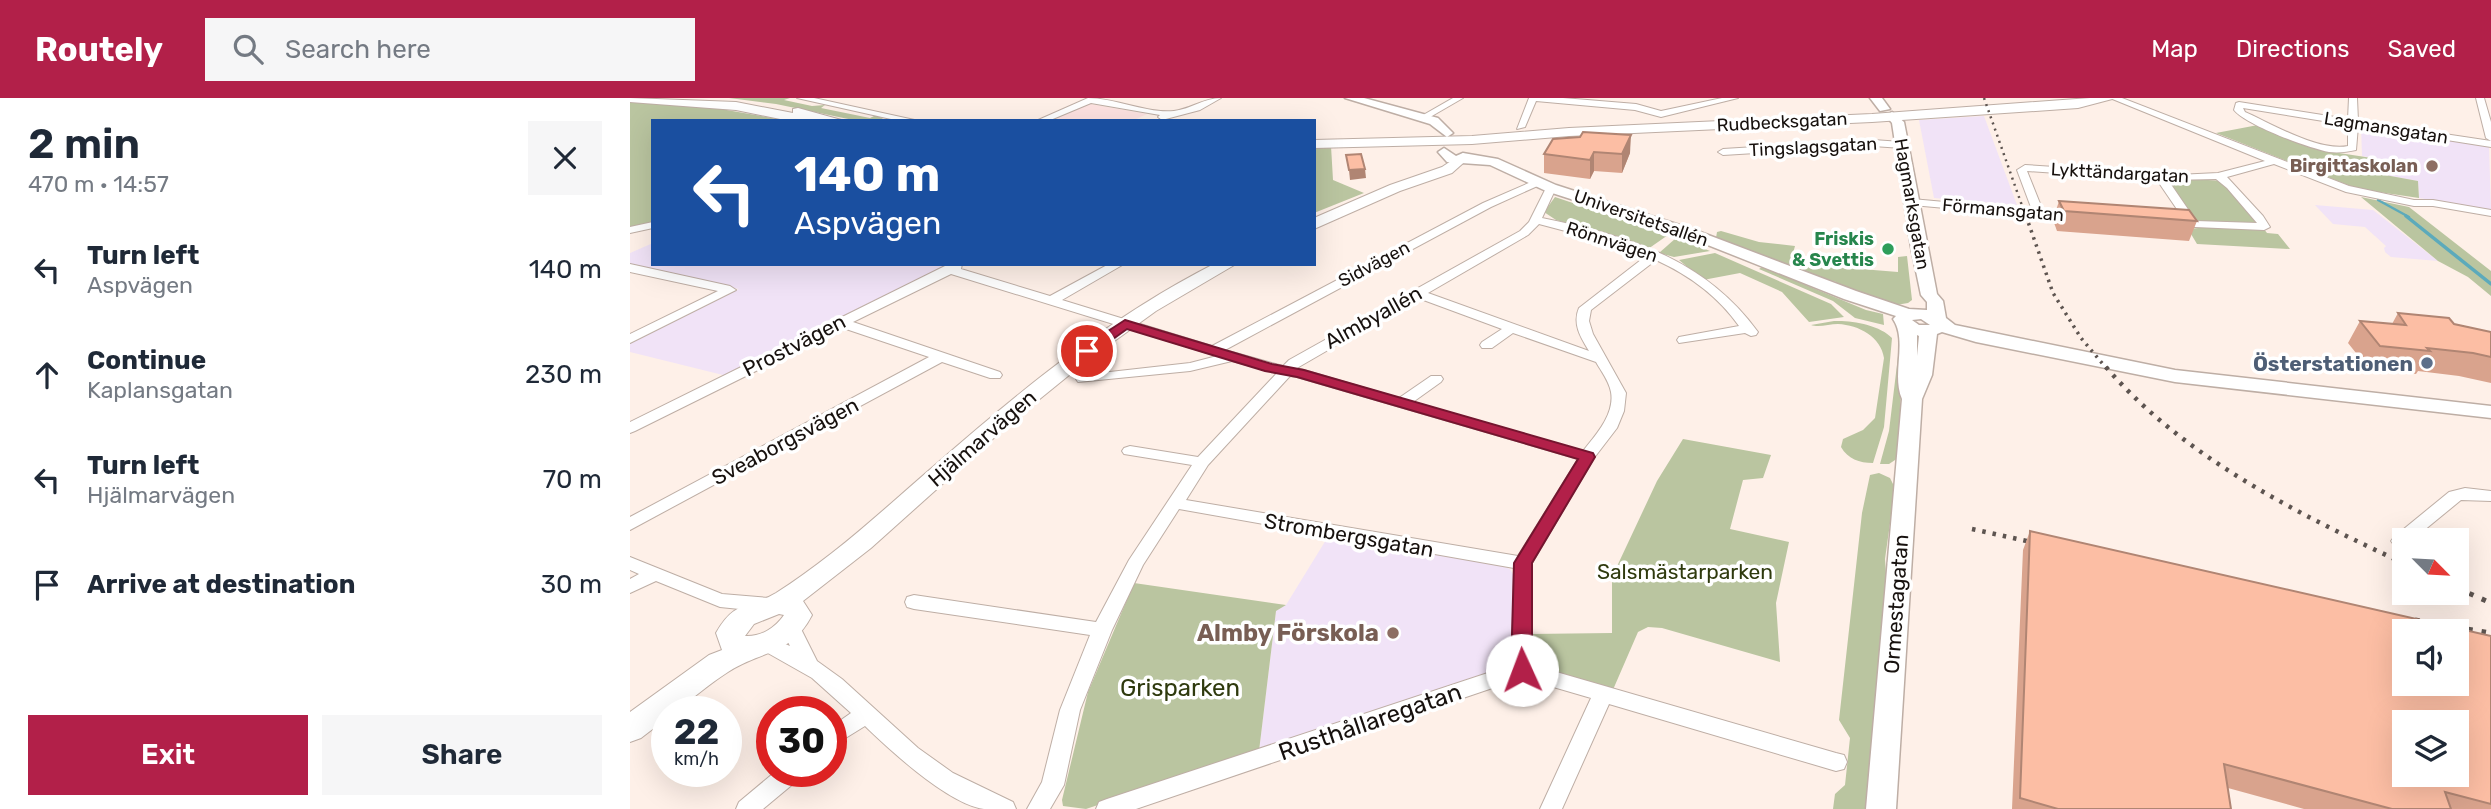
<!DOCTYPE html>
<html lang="en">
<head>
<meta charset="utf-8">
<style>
	body { margin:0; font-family:Rubik,sans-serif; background:#f6f6f7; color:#1f2937; height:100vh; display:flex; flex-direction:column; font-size:26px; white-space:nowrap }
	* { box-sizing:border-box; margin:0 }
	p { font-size:23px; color:#747a83 }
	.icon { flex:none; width:38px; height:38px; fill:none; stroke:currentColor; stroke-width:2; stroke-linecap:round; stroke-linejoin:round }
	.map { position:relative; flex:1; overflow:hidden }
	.side { display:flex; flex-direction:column; background:#fff; width:630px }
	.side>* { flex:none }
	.hud { position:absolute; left:21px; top:21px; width:665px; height:147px; border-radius:0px; box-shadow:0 7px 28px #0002; background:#1a4fa0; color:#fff; overflow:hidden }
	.needle { width:46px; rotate:114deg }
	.tools { position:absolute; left:1762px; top:430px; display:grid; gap:14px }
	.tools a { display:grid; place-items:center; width:77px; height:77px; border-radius:0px; background:#fff; box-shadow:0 7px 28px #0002; font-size:35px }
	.speed { position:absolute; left:21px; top:598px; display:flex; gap:14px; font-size:35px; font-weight:700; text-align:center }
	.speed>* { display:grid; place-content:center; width:91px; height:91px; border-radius:50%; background:#fff; box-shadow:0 7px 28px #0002; line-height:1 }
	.speed small { font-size:18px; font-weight:400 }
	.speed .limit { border:10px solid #d22; background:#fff; color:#111 }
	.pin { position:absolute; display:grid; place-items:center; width:60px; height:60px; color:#fff; margin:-30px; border:4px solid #fff; border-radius:50%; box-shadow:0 2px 7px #0007 }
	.me { position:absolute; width:77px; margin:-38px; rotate:358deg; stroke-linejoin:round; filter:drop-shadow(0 0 5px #0008) }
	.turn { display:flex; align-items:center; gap:24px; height:147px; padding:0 28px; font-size:32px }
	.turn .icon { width:91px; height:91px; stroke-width:2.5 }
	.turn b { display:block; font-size:49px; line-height:60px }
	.round { display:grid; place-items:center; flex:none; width:74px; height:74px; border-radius:0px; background:#f6f6f7 }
	.overview { display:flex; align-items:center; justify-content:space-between; height:119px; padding:0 28px }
	h1 { font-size:42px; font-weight:600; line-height:52px }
	.button { display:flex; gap:14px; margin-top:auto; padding:14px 28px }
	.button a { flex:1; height:80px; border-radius:0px; background:#b22049; color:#fff; font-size:28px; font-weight:600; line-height:80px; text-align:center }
	.button a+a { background:#f6f6f7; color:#1f2937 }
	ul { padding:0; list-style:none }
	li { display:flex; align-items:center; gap:21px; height:105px; padding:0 28px }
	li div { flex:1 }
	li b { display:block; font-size:26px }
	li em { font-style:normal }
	header { display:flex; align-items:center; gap:42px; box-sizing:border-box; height:98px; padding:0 35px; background:#b22049; color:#fff }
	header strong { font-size:33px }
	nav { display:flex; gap:38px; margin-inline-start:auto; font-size:24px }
	.search { width:490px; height:63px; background:#f6f6f7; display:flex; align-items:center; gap:18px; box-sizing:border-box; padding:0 24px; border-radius:0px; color:#747a83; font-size:26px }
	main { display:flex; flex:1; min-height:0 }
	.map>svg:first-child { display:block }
	.commercial { fill:#fde2e1 }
	.education { fill:#f1e3f7 }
	.green { fill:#bac5a0 }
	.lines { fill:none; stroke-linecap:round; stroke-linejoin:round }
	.stream-far1 { stroke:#5caabb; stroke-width:2.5 }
	.stream { stroke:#5caabb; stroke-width:3.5 }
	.minor-casing { stroke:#beaea5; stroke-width:2 }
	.tertiary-casing { stroke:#beaea5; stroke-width:3 }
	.secondary-casing { stroke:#beaea5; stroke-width:2 }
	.minor { fill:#fff; fill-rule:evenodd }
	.tertiary { fill:#fff; fill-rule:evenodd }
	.secondary { fill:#fff; fill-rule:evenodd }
	.rail-far3 { stroke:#5d5450; stroke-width:2.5; stroke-dasharray:2 4.5; stroke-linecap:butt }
	.rail-far2 { stroke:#5d5450; stroke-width:3.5; stroke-dasharray:2.5 5; stroke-linecap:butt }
	.rail-far1 { stroke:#5d5450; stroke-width:4.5; stroke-dasharray:3.5 7; stroke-linecap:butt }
	.rail { stroke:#5d5450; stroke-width:5; stroke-dasharray:4.5 9; stroke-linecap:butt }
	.wall { fill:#d9a38d }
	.shaded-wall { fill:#b08573 }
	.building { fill:#fcbea4; stroke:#b08573; stroke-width:2; fill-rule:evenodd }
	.route { fill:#b22049; stroke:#74152f; stroke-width:2 }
	.education-dot { fill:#8d6e63; stroke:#fff; stroke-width:2.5 }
	.leisure-dot { fill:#2e9e5b; stroke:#fff; stroke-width:2.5 }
	.service-dot { fill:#5c6f8a; stroke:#fff; stroke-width:2.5 }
	.labels { text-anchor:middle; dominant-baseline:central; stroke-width:7; stroke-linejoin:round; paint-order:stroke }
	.far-street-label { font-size:18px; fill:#17110e; stroke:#fff }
	.far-education-label { font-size:18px; font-weight:bold; fill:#785e54; stroke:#fff; text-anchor:end }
	.far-leisure-label { font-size:18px; font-weight:bold; fill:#27864d; stroke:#fff; text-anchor:end }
	.street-label { font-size:21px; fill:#17110e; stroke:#fff }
	.service-label { font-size:21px; font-weight:bold; fill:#4e5e75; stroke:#fff; text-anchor:end }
	.park-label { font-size:21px; fill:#2f3a0e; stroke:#fff }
	.near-education-label { font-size:24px; font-weight:bold; fill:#785e54; stroke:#fff; text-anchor:end }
	.near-park-label { font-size:24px; fill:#2f3a0e; stroke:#fff }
	.near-street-label { font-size:24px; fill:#17110e; stroke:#fff }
</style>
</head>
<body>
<header>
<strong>Routely</strong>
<div class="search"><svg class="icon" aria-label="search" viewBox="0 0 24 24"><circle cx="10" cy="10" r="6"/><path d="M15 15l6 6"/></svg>Search here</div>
<nav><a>Map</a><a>Directions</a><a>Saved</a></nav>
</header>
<main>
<section class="side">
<div class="overview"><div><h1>2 min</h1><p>470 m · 14:57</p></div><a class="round"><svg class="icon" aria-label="close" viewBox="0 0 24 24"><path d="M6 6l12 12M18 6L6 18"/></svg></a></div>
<ul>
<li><svg class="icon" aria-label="left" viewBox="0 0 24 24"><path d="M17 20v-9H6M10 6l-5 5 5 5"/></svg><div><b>Turn left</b><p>Aspvägen</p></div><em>140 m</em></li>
<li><svg class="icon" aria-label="ahead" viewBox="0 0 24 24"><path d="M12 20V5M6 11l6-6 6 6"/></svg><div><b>Continue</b><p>Kaplansgatan</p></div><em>230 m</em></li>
<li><svg class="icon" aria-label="left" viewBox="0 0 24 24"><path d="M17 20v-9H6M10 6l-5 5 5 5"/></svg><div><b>Turn left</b><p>Hjälmarvägen</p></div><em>70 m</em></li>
<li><svg class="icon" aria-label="arrive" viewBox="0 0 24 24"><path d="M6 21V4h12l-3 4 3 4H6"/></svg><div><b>Arrive at destination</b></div><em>30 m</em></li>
</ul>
<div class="button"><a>Exit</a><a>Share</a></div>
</section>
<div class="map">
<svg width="1861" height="711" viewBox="0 0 1861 711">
	<rect width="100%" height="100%" fill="#fef0e8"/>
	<polygon class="commercial" points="449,4 517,16 502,23 404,23"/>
	<g class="education">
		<polygon points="1354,18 1387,107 1304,100 1289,22"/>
		<polygon points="1731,28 1859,48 1861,112 1789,100 1788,83 1743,75 1742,60 1732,58"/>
		<polygon points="1685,107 1743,112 1808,163 1761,159 1755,154 1754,150 1756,148 1735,129 1703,126"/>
		<polygon points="23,145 23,166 324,166 97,278 0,254 0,244 109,191 0,166 0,155"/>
		<polygon points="699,437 867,466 880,471 884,478 882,556 870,572 629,653 646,513 656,507"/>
	</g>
	<g class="green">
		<polygon points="99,0 160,0 154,2 182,8 195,7 191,10 240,20 246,17 257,23 228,23 146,6"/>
		<polygon points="0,4 85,10 159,23 23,23 23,125 0,130"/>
		<polygon points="1628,27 1696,53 1742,60 1744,75 1788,83 1789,100 1728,91 1586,35"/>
		<polygon points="701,48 703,82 734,95 684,115 684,49"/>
		<polygon points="1561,81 1595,83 1637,135 1648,136 1660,151 1567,146 1558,131 1568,130 1539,84"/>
		<polygon points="925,99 1038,137 1018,151 926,122 914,114"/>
		<polygon points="1731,99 1779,109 1861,173 1861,198 1838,179 1808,163"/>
		<polygon points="1091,133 1129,144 1165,148 1162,159 1171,161 1170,166 1268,174 1268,159 1277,158 1282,202 1278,205 1266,207 1223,195 1206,184 1162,170 1086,140 1087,134"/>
		<polygon points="1046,140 1080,153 1044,159 1029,155"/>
		<polygon points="1085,155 1201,206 1214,219 1179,224 1152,194 1110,175 1073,182 1049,162"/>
		<polygon points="1132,169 1236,212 1253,216 1254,227 1225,220 1203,203 1129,171"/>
		<path d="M1204,223C1221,222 1250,227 1262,240L1254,329L1243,365C1229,365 1218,361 1211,349L1213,341L1233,332L1245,320L1254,260C1251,239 1229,227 1208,226C1199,226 1189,230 1181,227Z"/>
		<polygon points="1269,250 1273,250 1268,360 1259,366 1250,366 1259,333"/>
		<polygon points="1053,341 1141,357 1133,380 1113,382 1100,431 1159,444 1146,505 1150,564 1032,530 1018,529 1008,534 982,594 909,574 901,560 900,536 982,535 982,479 1027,383"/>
		<polygon points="1249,375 1260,380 1265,390 1255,461 1257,489 1242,711 1203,711 1205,696 1215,687 1220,640 1209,622 1232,415 1240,377"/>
		<polygon points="504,485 656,507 646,513 629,653 456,711 433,708 432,702 458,594"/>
	</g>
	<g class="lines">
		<polyline class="stream-far1" points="1748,102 1779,119"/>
		<polyline class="stream" points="1776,118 1861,186"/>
		<g class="minor-casing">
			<g id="minor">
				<polygon points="167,0 184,0 289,23 270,23"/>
				<path d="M458,0C484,0 520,16 544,13C561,11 574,0 591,0L570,12L532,22L528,19L530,17L461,5L418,23H406Z"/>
				<polygon points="823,0 833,0 795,22 788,20"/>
				<polygon points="899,0 933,0 1006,6 1031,13 1092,0 1108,0 1031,19 1005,12 906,3 895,29 887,31"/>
				<path d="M1480,0H1492L1719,88L1784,102H1803L1861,112V118L1803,108H1784L1716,94L1644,66L1597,79L1633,118L1640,129L1634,132L1542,128V124L1555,123L1527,82L1397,73L1413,113L1451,117L1452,119L1447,122L1282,107L1277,104L1282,101L1402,112L1387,72L1395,67L1547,77L1588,75L1635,63ZM1586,81L1597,90L1627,125L1566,123L1538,82Z"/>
				<path d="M1719,0H1727L1728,23L1861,43V49L1728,28L1726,52C1717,54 1709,55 1699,54C1678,50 1616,27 1604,12L1606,5L1609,4L1718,21ZM1613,10L1718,27V48C1689,54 1642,26 1615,14Z"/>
				<polygon points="1846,0 1854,0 1861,24 1861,43 1856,40"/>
				<polygon points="1243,42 1272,44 1277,47 1272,50 1243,48 1093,57 1088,54 1093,51"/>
				<path d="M908,81L912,82V86L861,109L595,252L653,268L659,262L890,133L899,124L916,90L921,87L926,90L912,120C998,138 1074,160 1128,234L1126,237L1121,238L1115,235L1049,245L1047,242L1049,239L1109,228C1088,198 1059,177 1026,162L961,212L959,223L963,236L996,295L994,313L987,330L964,360L902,465V567L1206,655L1214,657L1217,664L1214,671L1206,673L979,606L932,711H910L961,600L892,580L506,711H466L469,704L477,701L882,567L884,470L549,411L513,467L482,532L450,612L434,687L420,711H397L412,684L430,612L460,537L284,511L277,509L275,504L277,499L284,497L466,524L499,462L562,367L494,356L492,353L494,350L500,348L568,359L647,275L602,263L560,273L448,284L446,281L448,278L453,277L560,265L587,258L321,176L223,224L370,274L372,277L370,280H360L312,264L0,432V419L299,259L213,230L5,333L0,335V324L315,168L332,166L331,171L420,198L479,166H494L432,202L582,248L853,105ZM909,126L977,144L1016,158L949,210C942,226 951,240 959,253L798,195L898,137ZM788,200L872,231L852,244L850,247L852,250H862L883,235L966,264C971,273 979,283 981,294C985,316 966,337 953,353L783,304L811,284L813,281L811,278H801L769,300L667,270ZM660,278L667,279L948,361L888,458L556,402L578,367Z"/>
				<polygon points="23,124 23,130 0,135 0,129"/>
				<polygon points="0,166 100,188 106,192 0,245 0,236 88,193 0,174"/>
				<polygon points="1835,390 1861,393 1861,403 1831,402 1781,443 1774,443 1774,448 1764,447 1761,443 1764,439 1819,394"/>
				<polygon points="0,459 92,496 139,500 146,502 148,507 146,512 139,514 90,509 26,483 0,495 0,481 9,476 0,472"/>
				<path d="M161,523L168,525L187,563L212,581L288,650L323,675L383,704L386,711C376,711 364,711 354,711C318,706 261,653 235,628L201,649V629L221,615L182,580L129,550L126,545L129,540L136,538L160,548L151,530L154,525Z"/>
				<polygon points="145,674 172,674 169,681 133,711 106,711 109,704"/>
			</g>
		</g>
		<g class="tertiary-casing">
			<g id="tertiary">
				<polygon points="715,0 734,0 808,20 823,35 817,39 800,26"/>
				<polygon points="1240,0 1252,0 1260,11 1250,13"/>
				<path d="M1262,14L1274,24L1307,196L1313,203L1316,220L1325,227L1545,272L1861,308V320L1545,284L1346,244L1312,234L1307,236L1302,277L1292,301L1266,711H1236L1272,301C1261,276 1278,243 1263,221L1266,218L1214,201L1055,138L916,93L860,67L817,64L808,54L814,50L826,58L833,55L868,61L926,87L1065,132L1226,193L1279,211L1297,212V204L1291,197L1281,149L1262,25L1256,18ZM1291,221L1300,227H1289L1282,222ZM1287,237L1289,238L1287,258Z"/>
			</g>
		</g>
		<g class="secondary-casing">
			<g id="secondary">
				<polygon points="0,0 106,4 163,15 163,11 168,10 215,23 160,23 106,12 0,4"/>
				<polygon points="1460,0 1486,0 1448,10 1242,24 939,38 842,46 684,50 684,42 842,38 939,30 1242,16"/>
				<polygon points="833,55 840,59 822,75 770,93 684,131 684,120 760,87 812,69"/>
				<path d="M584,166H606L526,213L454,265L385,321L241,450L173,503L182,517C161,558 131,552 98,574C79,586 62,601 45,614H37V620L11,640L0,644V614L79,557L92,552L86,535C105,501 119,511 146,495C165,483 184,469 202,455C237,428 270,397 304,368C391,292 480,219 584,166ZM149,516L154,517C145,530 131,539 115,538L124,526Z"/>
			</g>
		</g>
		<use href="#minor" class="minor"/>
		<use href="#tertiary" class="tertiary"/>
		<use href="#secondary" class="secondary"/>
		<polyline class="rail-far3" points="1354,0 1396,119"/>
		<polyline class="rail-far2" points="1396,118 1423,195 1451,240 1477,271"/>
		<g class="rail-far1">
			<path d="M1476,269C1552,358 1666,415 1771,464"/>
			<polyline points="1342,431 1415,447"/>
		</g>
		<g class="rail">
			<polyline points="1767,463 1774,466"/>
			<polyline points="1827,490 1861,505"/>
			<polyline points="1785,522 1861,535"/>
		</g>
	</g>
	<g class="wall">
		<polygon points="923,41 1000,55 992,75 964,73 960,81 914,75 914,56"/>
		<polygon points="1429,103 1567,123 1559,143 1427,133 1423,122"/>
		<polygon points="1768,215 1861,234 1861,285 1829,278 1788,273 1786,276 1738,270 1718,245 1730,223 1762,226"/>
		<polygon points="1400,433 1861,538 1861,711 1674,711 1598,690 1601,711 1382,711 1393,452"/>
	</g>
	<g class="shaded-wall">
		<polygon points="1001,37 1000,55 992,75 992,56"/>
		<polygon points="964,54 964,73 960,81 960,62"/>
		<polygon points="735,71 736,80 720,82 719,72"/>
	</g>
	<g class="building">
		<polygon points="953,34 1001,37 992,56 964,54 960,62 914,56 923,41 950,39"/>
		<polygon points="731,56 735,71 719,72 716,57"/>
		<polygon points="1429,103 1559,112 1567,123 1434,113"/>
		<polygon points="1768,215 1819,220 1824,226 1861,234 1861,259 1843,255 1797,250 1800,253 1750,248 1730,223 1776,227"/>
		<path d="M1400,433L1861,538V706L1815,694L1821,711H1762L1594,666L1601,711H1428L1390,700ZM1774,534H1827V586H1774ZM1774,625H1827V677H1774Z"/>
	</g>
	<polygon class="route" points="495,222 642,266 674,272 963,355 965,359 902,465 902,572 899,577 892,580 884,577 881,572 884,465 948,361 667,279 635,273 497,231 462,256 452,256 452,250"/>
	<g class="education-dot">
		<circle cx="1802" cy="68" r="7"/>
		<circle cx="763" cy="535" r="7"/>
	</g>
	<circle class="leisure-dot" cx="1258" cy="151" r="7"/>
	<circle class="service-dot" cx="1797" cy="265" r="7"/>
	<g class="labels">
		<g class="far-street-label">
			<text transform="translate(1152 24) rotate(-3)">Rudbecksgatan</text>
			<text transform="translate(1756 30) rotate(9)">Lagmansgatan</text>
			<text transform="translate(1183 49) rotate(-3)">Tingslagsgatan</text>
			<text transform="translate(1490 75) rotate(3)">Lykttändargatan</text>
			<text transform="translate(1282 106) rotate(80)">Hagmarksgatan</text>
			<text transform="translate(1373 112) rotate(5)">Förmansgatan</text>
			<text transform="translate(1011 120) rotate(19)">Universitetsallén</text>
			<text transform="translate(982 144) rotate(18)">Rönnvägen</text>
			<text transform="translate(744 166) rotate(-28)">Sidvägen</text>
		</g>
		<g class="far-education-label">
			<text x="1788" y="68">Birgittaskolan</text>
		</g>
		<g class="far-leisure-label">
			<text x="1244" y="141">Friskis<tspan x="1244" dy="21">&amp; Svettis</tspan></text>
		</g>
		<g class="street-label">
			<text transform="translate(743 219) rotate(-29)">Almbyallén</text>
			<text transform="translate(164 247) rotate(-27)">Prostvägen</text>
			<text transform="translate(352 340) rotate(-41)">Hjälmarvägen</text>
			<text transform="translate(155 343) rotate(-28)">Sveaborgsvägen</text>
			<text transform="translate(719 437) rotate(10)">Strombergsgatan</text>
			<text transform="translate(1266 506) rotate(-86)">Ormestagatan</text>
		</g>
		<g class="service-label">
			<text x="1783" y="265">Österstationen</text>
		</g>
		<g class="park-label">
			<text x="1055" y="473">Salsmästarparken</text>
		</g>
		<g class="near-education-label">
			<text x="749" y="535">Almby Förskola</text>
		</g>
		<g class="near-park-label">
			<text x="550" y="590">Grisparken</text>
		</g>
		<g class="near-street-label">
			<text transform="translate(740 624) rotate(-19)">Rusthållaregatan</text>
		</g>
	</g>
</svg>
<div class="tools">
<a><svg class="needle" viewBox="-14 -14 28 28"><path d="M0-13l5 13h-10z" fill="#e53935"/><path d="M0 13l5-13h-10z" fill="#747a83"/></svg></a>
<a><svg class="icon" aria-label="sound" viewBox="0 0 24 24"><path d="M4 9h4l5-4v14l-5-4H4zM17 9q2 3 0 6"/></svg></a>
<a><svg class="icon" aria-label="layers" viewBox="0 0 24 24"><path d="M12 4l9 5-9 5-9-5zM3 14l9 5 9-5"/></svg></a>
</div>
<div class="speed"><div>22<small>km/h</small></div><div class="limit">30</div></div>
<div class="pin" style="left:457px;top:253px;background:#d93025"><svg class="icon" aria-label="arrive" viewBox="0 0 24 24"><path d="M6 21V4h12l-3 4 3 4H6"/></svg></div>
<svg class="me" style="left:892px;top:572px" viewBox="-20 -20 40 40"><circle r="19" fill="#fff"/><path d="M0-13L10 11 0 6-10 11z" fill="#b22049"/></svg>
<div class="hud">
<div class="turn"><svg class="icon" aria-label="left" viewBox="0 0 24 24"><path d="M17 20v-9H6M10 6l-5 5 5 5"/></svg><div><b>140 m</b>Aspvägen</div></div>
</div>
</div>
</main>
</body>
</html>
